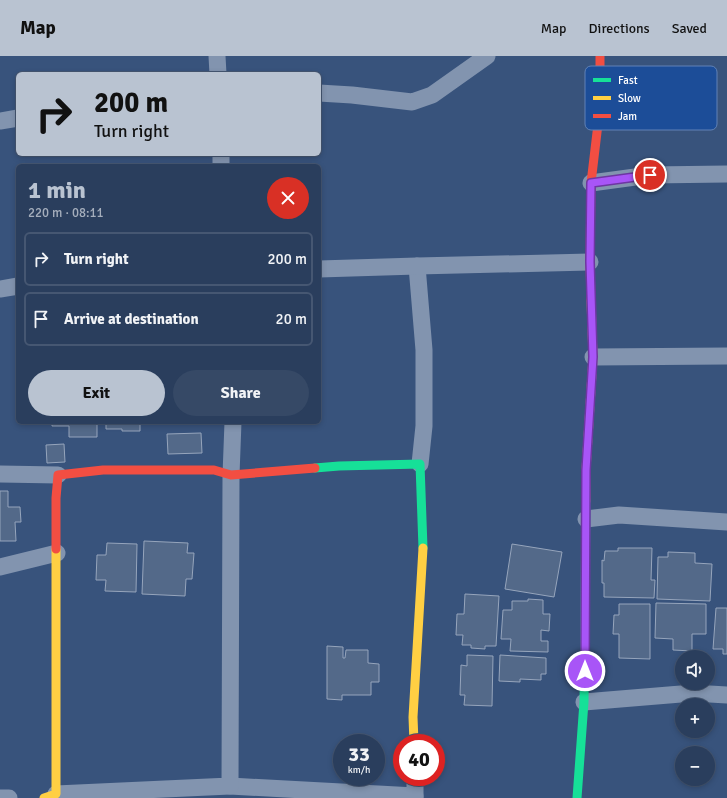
<!DOCTYPE html>
<html lang="en">
<head>
<meta charset="utf-8">
<style>
	body { margin:0; font-family:Signika,sans-serif; background:#364966; color:#f1f3f6; height:100vh; display:flex; flex-direction:column; font-size:15px; white-space:nowrap }
	* { box-sizing:border-box; margin:0 }
	p { font-size:13px; color:#a5aebc }
	.icon { flex:none; width:22px; height:22px; fill:none; stroke:currentColor; stroke-width:2; stroke-linecap:round; stroke-linejoin:round }
	.map { position:relative; flex:1; overflow:hidden }
	.panel { position:absolute; left:16px; top:108px; width:305px; height:260px; display:flex; flex-direction:column; background:#2a3e5d; border-radius:6px; box-shadow:0 2px 6px #0003,0 0 0 1px #465772 }
	.panel>* { flex:none }
	.banner { position:absolute; left:16px; top:16px; width:305px; height:84px; border-radius:6px; box-shadow:0 2px 6px #0003,0 0 0 1px #465772; background:#b9c3d1; color:#111; overflow:hidden }
	.buttons { position:absolute; left:675px; top:594px; display:grid; gap:8px }
	.buttons a { display:grid; place-items:center; width:40px; height:40px; border-radius:50%; background:#2a3e5d; box-shadow:0 2px 6px #0003,0 0 0 1px #465772; font-size:20px }
	.speed { position:absolute; left:333px; top:678px; display:flex; gap:8px; font-size:20px; font-weight:700; text-align:center }
	.speed>* { display:grid; place-content:center; width:52px; height:52px; border-radius:50%; background:#2a3e5d; box-shadow:0 2px 6px #0003,0 0 0 1px #465772; line-height:1 }
	.speed small { font-size:10px; font-weight:400 }
	.speed .limit { border:6px solid #d22; background:#fff; color:#111 }
	.pin { position:absolute; display:grid; place-items:center; width:34px; height:34px; color:#fff; margin:-17px; border:2px solid #fff; border-radius:50%; box-shadow:0 1px 4px #0007 }
	.me { position:absolute; width:44px; margin:-22px; rotate:0deg; stroke-linejoin:round; filter:drop-shadow(0 0 3px #0008) }
	.turn { display:flex; align-items:center; gap:14px; height:84px; padding:0 12px; font-size:18px }
	.turn .icon { width:52px; height:52px; stroke-width:2.5 }
	.turn b { display:block; font-size:28px; line-height:34px }
	.round { display:grid; place-items:center; flex:none; width:42px; height:42px; border-radius:21px; background:#364966 }
	.summary { display:flex; align-items:center; justify-content:space-between; height:68px; padding:0 12px }
	h1 { font-size:24px; font-weight:700; line-height:30px; color:#b9c3d1 }
	.cta { display:flex; gap:8px; margin-top:auto; padding:8px 12px }
	.cta a { flex:1; height:46px; border-radius:24px; background:#b9c3d1; color:#111; font-size:16px; font-weight:700; line-height:46px; text-align:center }
	.cta a+a { background:#364966; color:#f1f3f6 }
	ul { padding:0; list-style:none }
	li { display:flex; align-items:center; gap:12px; height:54px; margin:0 8px 6px; padding:0 4px; border:2px solid #465772; border-radius:6px }
	li div { flex:1 }
	li b { display:block; font-size:15px }
	li em { font-style:normal }
	header { display:flex; align-items:center; gap:24px; box-sizing:border-box; height:56px; padding:0 20px; background:#b9c3d1; color:#111 }
	header strong { font-size:19px }
	nav { display:flex; gap:22px; margin-inline-start:auto; font-size:14px }
	.map>svg:first-child { display:block }
	.building { fill:#536989; stroke:#96a5bc }
	.lines { fill:none; stroke-linecap:round; stroke-linejoin:round }
	.street { stroke:#8294af; stroke-width:17 }
	.fast { stroke:#16e098; stroke-width:9 }
	.slow { stroke:#ffcf43; stroke-width:9 }
	.jam { stroke:#f24e42; stroke-width:9 }
	.route-casing { stroke:#6d37a1; stroke-width:10 }
	.route { stroke:#a855f7; stroke-width:7 }
	.key { fill:#1c4d98; stroke:#6082b7; stroke-width:1 }
	.key-label { font-size:11px; fill:#fff }
</style>
</head>
<body>
<header>
<strong>Map</strong>
<nav><a>Map</a><a>Directions</a><a>Saved</a></nav>
</header>
<div class="map">
<svg width="727" height="742" viewBox="0 0 727 742">
	<rect width="100%" height="100%" fill="#38537c"/>
	<g class="building">
		<polygon points="52,366 97,366 97,381 69,381 69,370 52,370"/>
		<polygon points="106,366 140,366 140,375 122,375 122,373 106,373"/>
		<polygon points="201,377 202,397 168,398 167,378"/>
		<polygon points="64,388 65,406 47,407 46,389"/>
		<polygon points="0,435 8,435 8,451 20,451 21,466 15,466 16,485 0,485"/>
		<polygon points="144,485 188,487 187,497 194,497 192,523 186,523 185,540 142,538"/>
		<polygon points="107,487 137,488 136,536 105,535 106,524 96,524 97,499 106,499"/>
		<polygon points="512,488 562,496 554,541 505,533"/>
		<polygon points="618,492 652,492 651,524 655,524 654,542 604,541 604,527 602,527 602,504 604,505 605,495 618,495"/>
		<polygon points="668,496 695,497 695,507 712,508 710,545 657,543 658,501 668,501"/>
		<polygon points="465,538 499,540 496,590 485,590 485,593 471,592 471,589 462,589 463,579 456,579 457,558 464,558"/>
		<polygon points="528,543 543,544 543,558 550,558 549,575 541,574 541,585 548,585 548,596 510,595 511,583 501,583 503,554 512,554 512,545 528,545"/>
		<polygon points="656,547 706,548 706,578 692,578 692,595 673,594 673,583 655,582"/>
		<polygon points="619,548 650,548 650,603 619,602 619,578 613,578 614,559 619,559"/>
		<polygon points="716,552 727,552 727,598 723,598 723,593 713,593"/>
		<polygon points="327,590 343,591 343,602 345,602 346,594 368,594 368,607 379,608 379,626 371,626 371,639 342,639 342,644 327,643"/>
		<polygon points="467,599 493,600 492,650 464,649 465,639 460,639 461,609 467,610"/>
		<polygon points="500,599 546,602 546,618 541,618 541,624 520,623 520,626 499,625"/>
	</g>
	<g class="lines">
		<g class="street">
			<polyline points="217,0 218,18"/>
			<polyline points="319,37 352,39 412,46 432,39 487,0"/>
			<polyline points="0,65 18,62"/>
			<polyline points="221,98 221,110"/>
			<polyline points="591,127 650,119 727,118"/>
			<polyline points="417,210 424,294 424,370 420,408"/>
			<polyline points="319,213 417,210 590,206"/>
			<polyline points="0,233 18,230"/>
			<polyline points="593,301 727,300"/>
			<polyline points="0,418 58,419"/>
			<polyline points="586,463 619,459 727,466"/>
			<polyline points="0,511 57,497"/>
			<polyline points="584,646 693,637 727,639"/>
			<polyline points="415,721 415,742"/>
			<polyline points="230,730 415,740"/>
			<polyline points="56,738 230,730 231,419 233,366"/>
			<polyline points="0,742 9,742"/>
		</g>
		<g class="fast">
			<polyline points="315,412 339,410 420,408 423,492"/>
			<polyline points="577,742 584,646 586,445"/>
		</g>
		<g class="slow">
			<polyline points="586,445 586,414 593,301 591,244"/>
			<polyline points="414,687 413,661 423,492"/>
			<polyline points="44,742 56,738 56,493"/>
		</g>
		<g class="jam">
			<polyline points="591,244 590,206 591,127 600,51 600,0"/>
			<polyline points="56,493 56,442 58,419 103,414 214,414 231,419 315,412"/>
		</g>
	</g>
	<g class="lines">
		<g class="route-casing">
			<polyline id="route" points="585,615 586,414 593,301 590,206 591,127 650,119"/>
		</g>
		<use href="#route" class="route"/>
	</g>
	<rect x="585" y="10" width="132" height="64" rx="6" class="key"/>
	<rect x="593" y="22" width="18" height="4" fill="#16e098"/>
	<rect x="593" y="40" width="18" height="4" fill="#ffcf43"/>
	<rect x="593" y="58" width="18" height="4" fill="#f24e42"/>
	<g class="key-label">
		<text x="618" y="28">Fast</text>
		<text x="618" y="46">Slow</text>
		<text x="618" y="64">Jam</text>
	</g>
</svg>
<div class="buttons">
<a><svg class="icon" aria-label="sound" viewBox="0 0 24 24"><path d="M4 9h4l5-4v14l-5-4H4zM17 9q2 3 0 6"/></svg></a>
<a>+</a>
<a>−</a>
</div>
<div class="speed"><div>33<small>km/h</small></div><div class="limit">40</div></div>
<div class="pin" style="left:650px;top:119px;background:#d93025"><svg class="icon" aria-label="arrive" viewBox="0 0 24 24"><path d="M6 21V4h12l-3 4 3 4H6"/></svg></div>
<svg class="me" style="left:585px;top:615px" viewBox="-20 -20 40 40"><circle r="17" fill="#a855f7" stroke="#fff" stroke-width="3"/><path d="M0-11L8 9 0 5-8 9z" fill="#fff"/></svg>
<div class="banner">
<div class="turn"><svg class="icon" aria-label="right" viewBox="0 0 24 24"><path d="M7 20v-9h11M14 6l5 5-5 5"/></svg><div><b>200 m</b>Turn right</div></div>
</div>
<section class="panel">
<div class="summary"><div><h1>1 min</h1><p>220 m · 08:11</p></div><a class="round" style="background:#d93025;color:#fff"><svg class="icon" aria-label="close" viewBox="0 0 24 24"><path d="M6 6l12 12M18 6L6 18"/></svg></a></div>
<ul>
<li><svg class="icon" aria-label="right" viewBox="0 0 24 24"><path d="M7 20v-9h11M14 6l5 5-5 5"/></svg><div><b>Turn right</b></div><em>200 m</em></li>
<li><svg class="icon" aria-label="arrive" viewBox="0 0 24 24"><path d="M6 21V4h12l-3 4 3 4H6"/></svg><div><b>Arrive at destination</b></div><em>20 m</em></li>
</ul>
<div class="cta"><a>Exit</a><a>Share</a></div>
</section>
</div>
</body>
</html>
